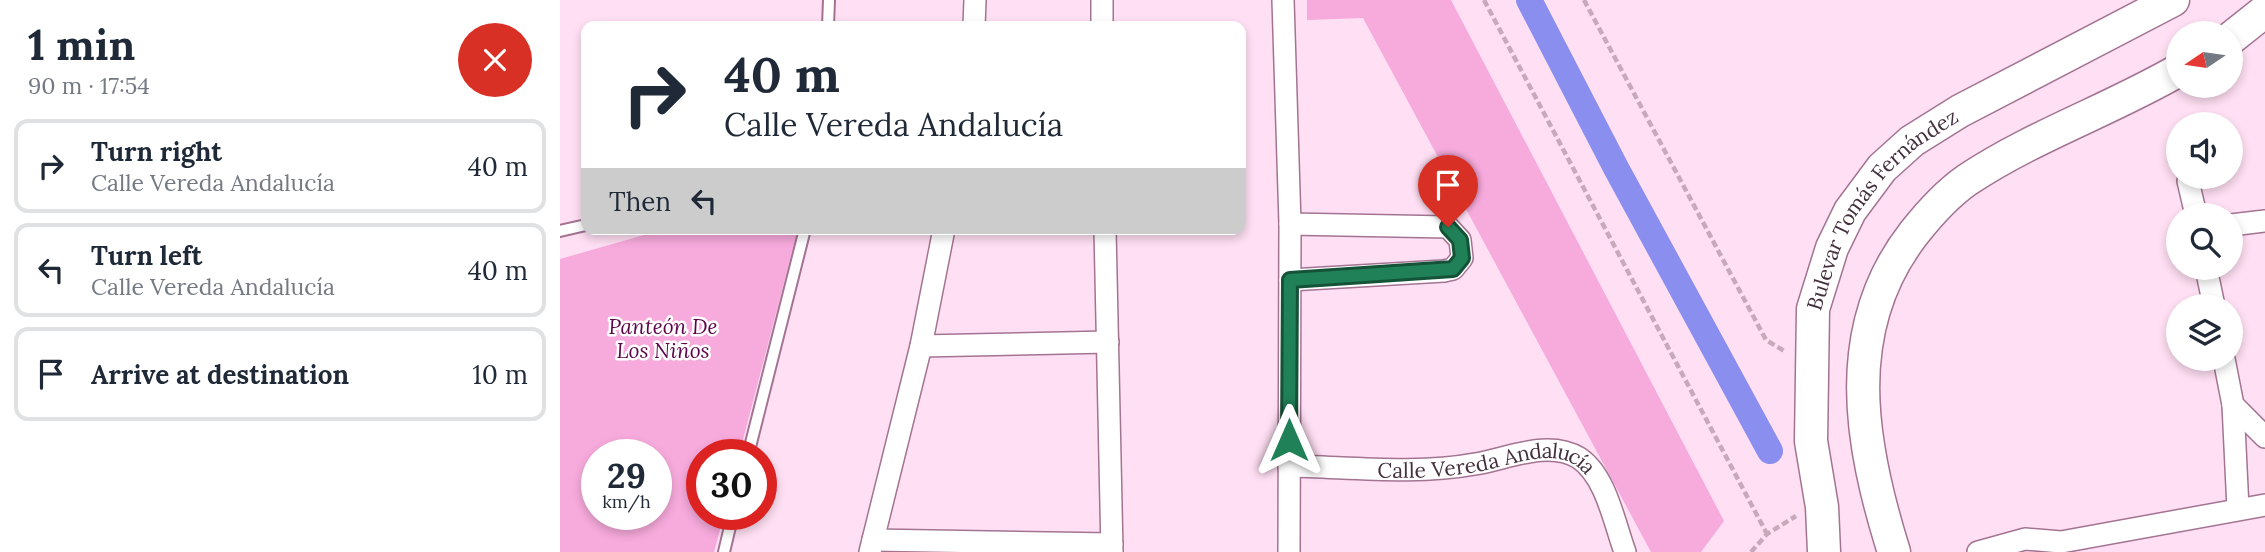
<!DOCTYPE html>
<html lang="en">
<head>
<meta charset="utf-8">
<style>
	body { margin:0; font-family:Lora,serif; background:#f2f2f3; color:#1f2937; height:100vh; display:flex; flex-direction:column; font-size:26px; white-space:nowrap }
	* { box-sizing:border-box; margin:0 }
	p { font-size:23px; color:#747a83 }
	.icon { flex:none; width:38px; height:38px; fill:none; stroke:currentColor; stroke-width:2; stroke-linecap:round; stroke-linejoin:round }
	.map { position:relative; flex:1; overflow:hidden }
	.side { display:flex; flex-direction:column; background:#fff; width:560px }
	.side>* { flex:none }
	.banner { position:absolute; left:21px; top:21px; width:665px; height:214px; border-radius:14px; box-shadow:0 4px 10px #0003; background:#fff; color:#1f2937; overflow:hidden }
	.needle { width:46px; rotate:257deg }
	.tools { position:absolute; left:1606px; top:21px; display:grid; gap:14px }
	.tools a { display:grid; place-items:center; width:77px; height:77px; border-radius:50%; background:#fff; box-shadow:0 4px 10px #0003; font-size:35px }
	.speed { position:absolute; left:21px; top:439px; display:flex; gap:14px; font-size:35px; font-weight:700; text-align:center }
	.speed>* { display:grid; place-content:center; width:91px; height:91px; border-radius:50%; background:#fff; box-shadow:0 4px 10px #0003; line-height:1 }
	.speed small { font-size:18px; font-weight:400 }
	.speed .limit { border:10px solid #d22; background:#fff; color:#111 }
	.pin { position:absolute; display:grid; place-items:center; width:60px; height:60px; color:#fff; margin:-72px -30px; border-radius:50% 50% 50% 0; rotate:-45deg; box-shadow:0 0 7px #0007 }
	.pin .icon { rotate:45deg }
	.me { position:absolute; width:77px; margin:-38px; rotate:0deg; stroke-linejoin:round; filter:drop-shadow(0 0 5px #0008) }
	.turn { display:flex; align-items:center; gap:24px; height:147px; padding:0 28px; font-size:32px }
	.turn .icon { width:91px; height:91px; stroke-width:2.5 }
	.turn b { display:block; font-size:49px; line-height:60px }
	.then { display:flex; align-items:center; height:66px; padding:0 28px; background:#0003; gap:14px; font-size:26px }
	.round { display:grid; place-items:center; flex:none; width:74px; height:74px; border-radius:37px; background:#f2f2f3 }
	.head { display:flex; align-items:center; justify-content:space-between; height:119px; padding:0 28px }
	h1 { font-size:42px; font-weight:700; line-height:52px }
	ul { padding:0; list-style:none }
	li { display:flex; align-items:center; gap:21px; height:94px; margin:0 14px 10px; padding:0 14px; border:4px solid #e0e1e3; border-radius:14px }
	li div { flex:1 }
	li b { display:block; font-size:26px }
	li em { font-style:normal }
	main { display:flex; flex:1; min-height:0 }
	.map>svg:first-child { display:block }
	.green { fill:#f7aadc; fill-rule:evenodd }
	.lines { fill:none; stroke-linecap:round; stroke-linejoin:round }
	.canal { stroke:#8a8eee; stroke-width:26 }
	.lane-casing { stroke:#a37492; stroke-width:14 }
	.street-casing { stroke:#a37492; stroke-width:24 }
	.secondary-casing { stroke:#a37492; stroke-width:35 }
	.path { stroke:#c6aabc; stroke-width:4.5; stroke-dasharray:7 3.5; stroke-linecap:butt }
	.lane { stroke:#fff; stroke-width:10 }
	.street { stroke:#fff; stroke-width:21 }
	.secondary { stroke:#fff; stroke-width:32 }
	.route-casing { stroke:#155339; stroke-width:18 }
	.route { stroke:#208058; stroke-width:12 }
	.labels { text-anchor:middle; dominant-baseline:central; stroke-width:5; stroke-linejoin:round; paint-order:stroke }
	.street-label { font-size:21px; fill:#44303d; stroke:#fff }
	.park-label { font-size:21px; font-style:italic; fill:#5d0449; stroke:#fff }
</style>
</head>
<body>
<main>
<section class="side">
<div class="head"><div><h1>1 min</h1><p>90 m · 17:54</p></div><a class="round" style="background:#d93025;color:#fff"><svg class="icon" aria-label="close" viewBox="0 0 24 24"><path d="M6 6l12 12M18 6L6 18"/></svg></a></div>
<ul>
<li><svg class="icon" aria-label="right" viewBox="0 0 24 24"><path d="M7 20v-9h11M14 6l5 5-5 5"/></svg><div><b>Turn right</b><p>Calle Vereda Andalucía</p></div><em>40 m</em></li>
<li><svg class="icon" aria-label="left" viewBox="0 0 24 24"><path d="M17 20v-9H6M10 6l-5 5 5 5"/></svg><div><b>Turn left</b><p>Calle Vereda Andalucía</p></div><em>40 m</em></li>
<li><svg class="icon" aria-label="arrive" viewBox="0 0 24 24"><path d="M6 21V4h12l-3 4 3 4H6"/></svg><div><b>Arrive at destination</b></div><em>10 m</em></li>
</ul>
</section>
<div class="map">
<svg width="1705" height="552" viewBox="0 0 1705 552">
	<rect width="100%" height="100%" fill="#ffdff3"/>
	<g class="green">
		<polygon points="747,0 891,0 1164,521 1141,552 1091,552 803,18 747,20"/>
		<path d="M105,229H238L179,455H142V514L164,515L154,552H0V259ZM37,455H96V514H37Z"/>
	</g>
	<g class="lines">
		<polyline class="canal" points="969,0 1056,168 1210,451"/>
		<g class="lane-casing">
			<g id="lane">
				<polyline points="268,26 269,0"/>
				<polyline points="0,231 26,225"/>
				<polyline points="188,455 245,229"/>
				<polyline points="164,552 173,514"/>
			</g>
		</g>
		<g class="street-casing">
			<g id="street">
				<polyline points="723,0 730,224 729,552"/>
				<polyline points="414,26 415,0"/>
				<polyline points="542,26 542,0"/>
				<polyline points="1628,181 1636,215"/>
				<polyline points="730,224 888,227 900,240 902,258 893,269 884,271 730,280"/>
				<polyline points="1671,225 1705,221"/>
				<polyline points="545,229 552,552"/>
				<polyline points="1646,268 1654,306"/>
				<polyline points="361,346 548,342"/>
				<polyline points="1664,359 1673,405 1705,437"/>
				<polyline points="1673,405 1678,509"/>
				<path id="s1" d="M729,466C789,467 855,475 915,464C947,459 988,439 1019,458C1046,476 1054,522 1065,552"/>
				<polyline points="313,540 552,544"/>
				<polyline points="310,552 361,346 384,229"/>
				<polyline points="1418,552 1465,539 1501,542 1705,505"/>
			</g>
		</g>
		<g class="secondary-casing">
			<g id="secondary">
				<polyline points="1671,38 1705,11"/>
				<path id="s2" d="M1264,552L1262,507L1251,441L1253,309L1272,248L1290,211L1322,168L1352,141L1400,111L1613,0"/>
				<path d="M1334,552C1300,444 1279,329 1354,233C1369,214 1387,194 1407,180C1473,136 1550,110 1619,70"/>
			</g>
		</g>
		<g class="path">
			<polyline points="924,0 1207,534"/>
			<polyline points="1024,0 1206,340 1226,352"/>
			<polyline points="1191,552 1207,534 1236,516"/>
		</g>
		<use href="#lane" class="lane"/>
		<use href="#street" class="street"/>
		<use href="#secondary" class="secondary"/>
	</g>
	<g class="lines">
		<g class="route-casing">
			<polyline id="route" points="729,440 730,280 893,269 902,258 900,240 888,227"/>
		</g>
		<use href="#route" class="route"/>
	</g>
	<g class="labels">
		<g class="street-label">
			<text stroke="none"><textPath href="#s2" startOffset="369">Bulevar Tomás Fernández</textPath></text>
			<text stroke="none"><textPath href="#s1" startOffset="200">Calle Vereda Andalucía</textPath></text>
		</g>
		<g class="park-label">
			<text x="103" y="326">Panteón De<tspan x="103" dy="24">Los Niños</tspan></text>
		</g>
	</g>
</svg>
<div class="tools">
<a><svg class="needle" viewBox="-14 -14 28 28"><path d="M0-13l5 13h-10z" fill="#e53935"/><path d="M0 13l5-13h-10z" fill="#747a83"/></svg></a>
<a><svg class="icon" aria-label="sound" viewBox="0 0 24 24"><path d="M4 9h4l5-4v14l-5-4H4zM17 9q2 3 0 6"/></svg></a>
<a><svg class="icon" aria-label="search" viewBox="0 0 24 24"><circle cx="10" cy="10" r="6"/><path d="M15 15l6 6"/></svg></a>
<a><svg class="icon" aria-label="layers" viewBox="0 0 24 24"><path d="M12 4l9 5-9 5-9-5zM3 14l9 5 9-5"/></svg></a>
</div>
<div class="speed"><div>29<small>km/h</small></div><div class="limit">30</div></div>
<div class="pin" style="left:888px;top:227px;background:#d93025"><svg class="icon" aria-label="arrive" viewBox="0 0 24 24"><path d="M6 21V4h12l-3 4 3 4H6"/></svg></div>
<svg class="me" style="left:729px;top:440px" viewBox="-20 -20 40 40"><path d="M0-17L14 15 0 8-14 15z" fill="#208058" stroke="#fff" stroke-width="4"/></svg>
<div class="banner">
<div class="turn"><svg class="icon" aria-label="right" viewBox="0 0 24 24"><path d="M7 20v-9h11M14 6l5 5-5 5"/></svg><div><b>40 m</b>Calle Vereda Andalucía</div></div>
<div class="then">Then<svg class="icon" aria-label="left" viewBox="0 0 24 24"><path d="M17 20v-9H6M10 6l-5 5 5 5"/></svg></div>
</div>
</div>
</main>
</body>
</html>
